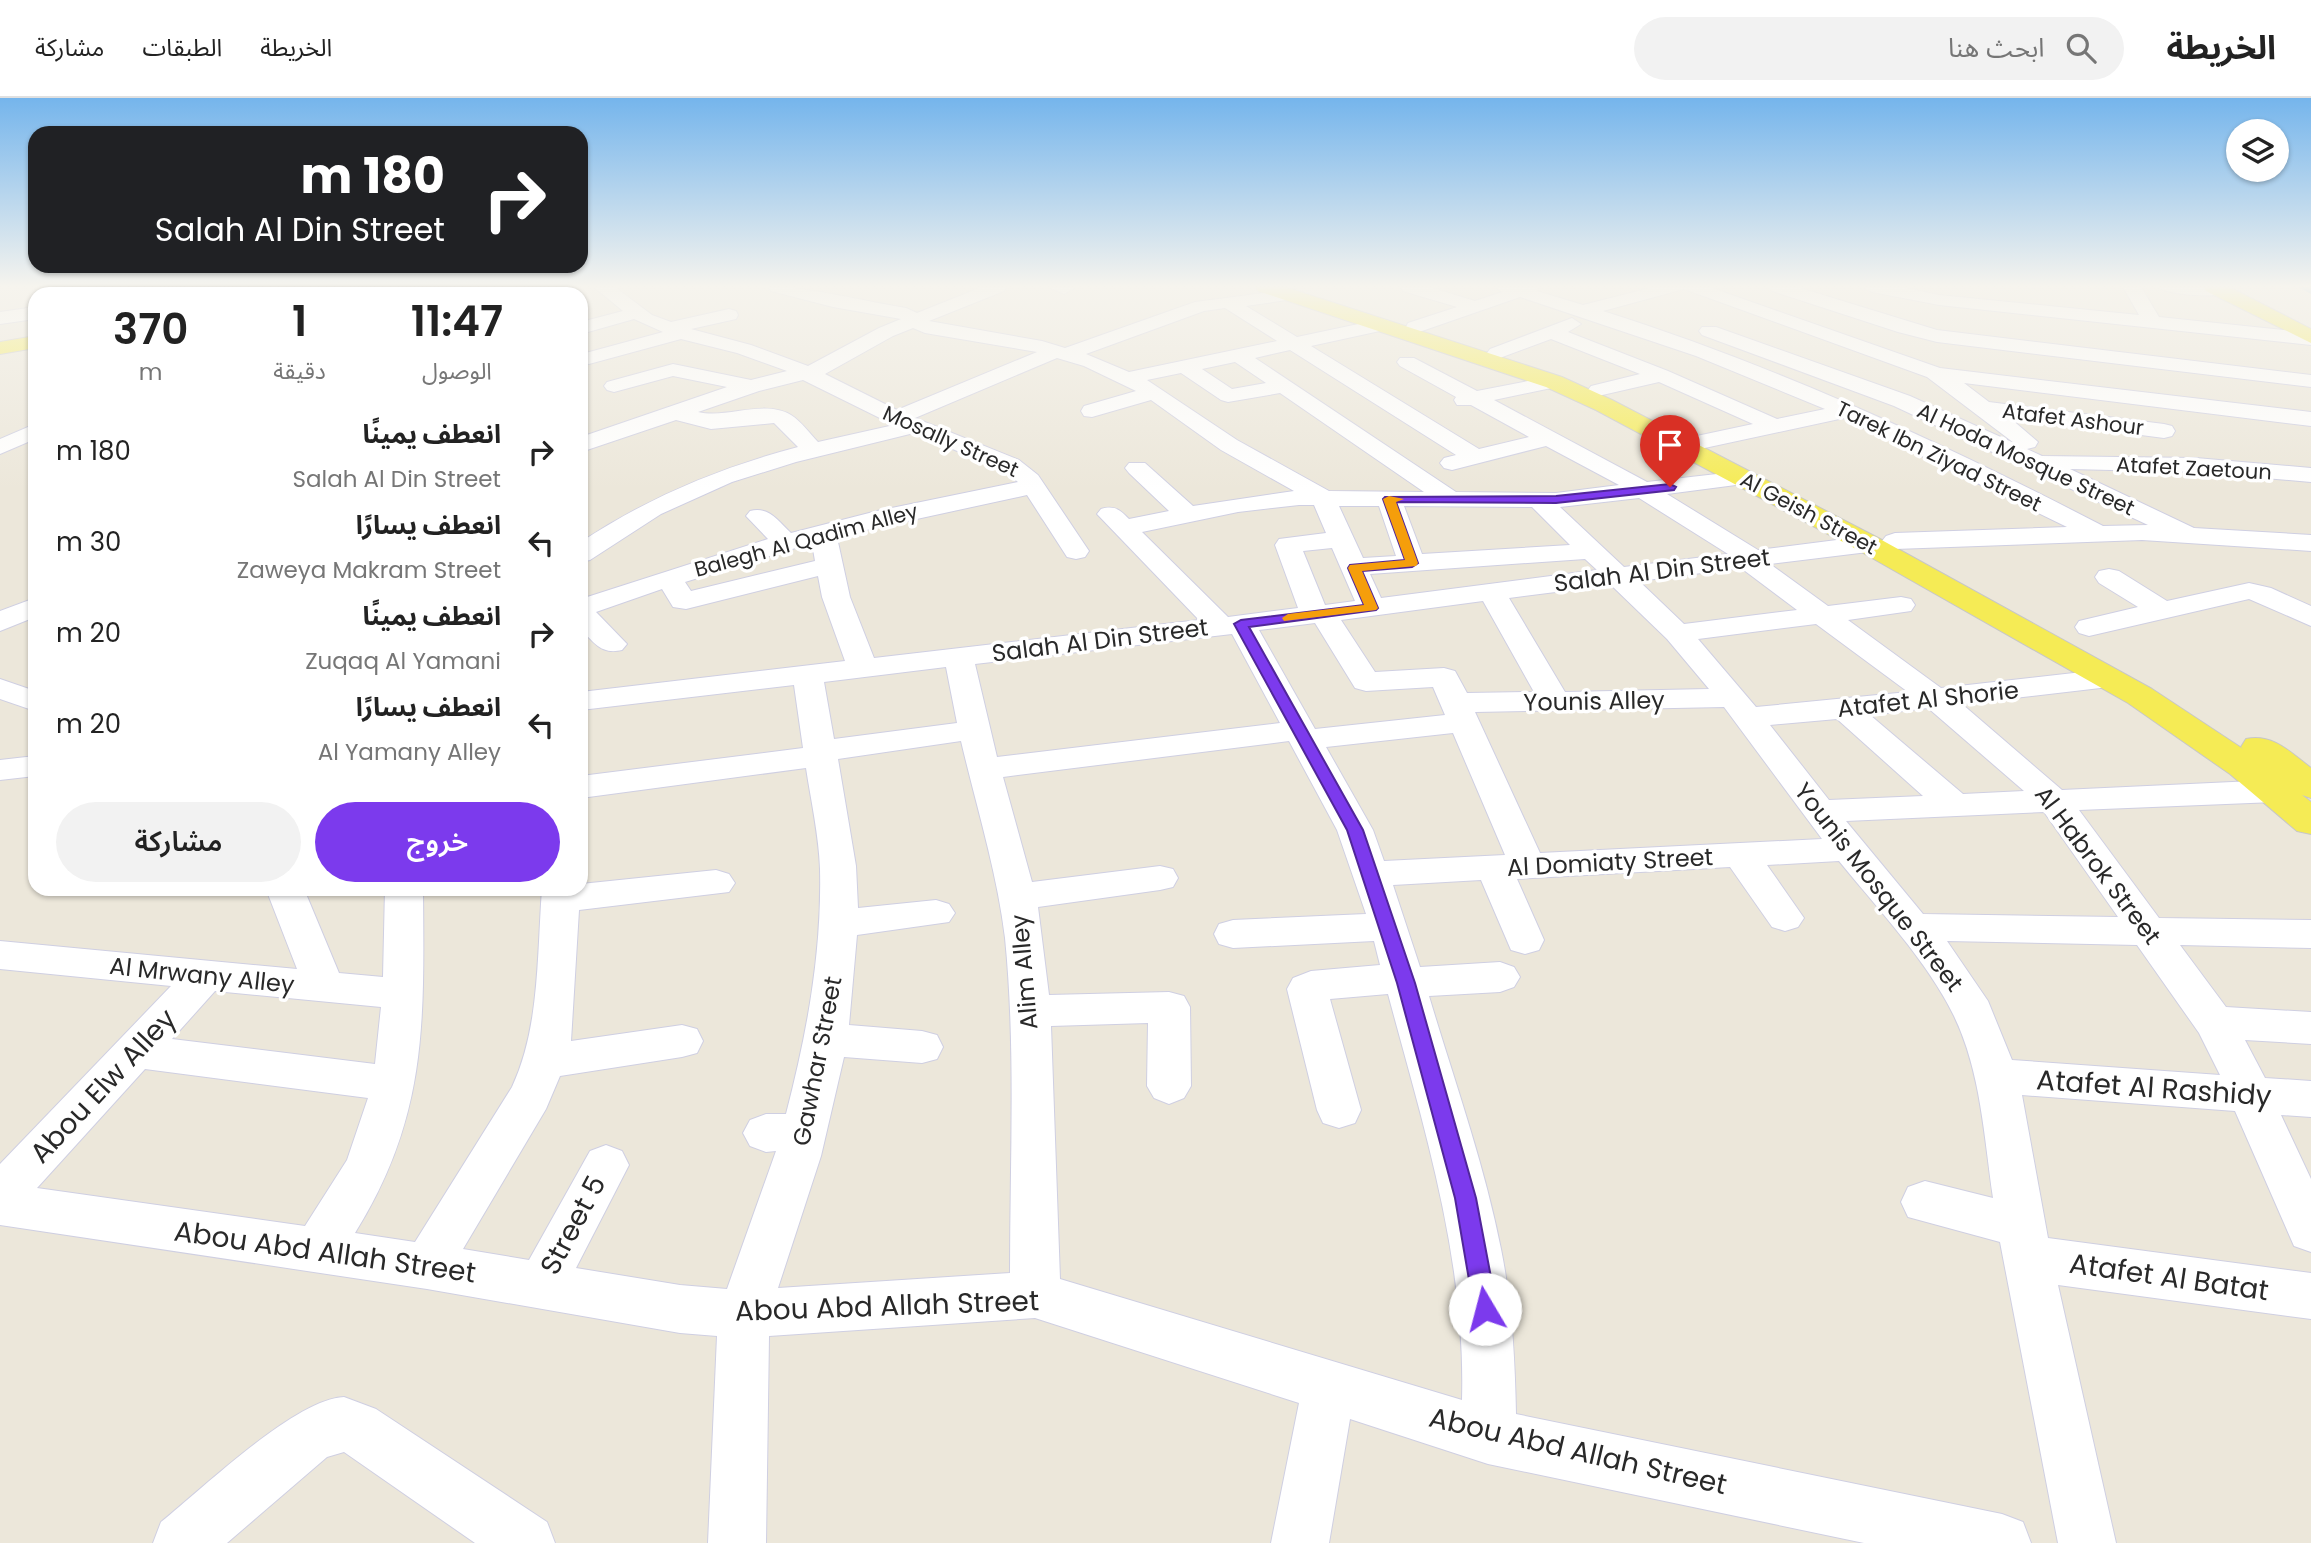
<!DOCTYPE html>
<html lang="ar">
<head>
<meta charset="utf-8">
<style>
	body { margin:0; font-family:Poppins,"Noto Sans Arabic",sans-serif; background:#f2f2f2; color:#222; direction:rtl; height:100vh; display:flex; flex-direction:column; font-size:26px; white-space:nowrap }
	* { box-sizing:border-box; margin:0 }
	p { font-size:23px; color:#767676 }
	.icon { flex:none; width:38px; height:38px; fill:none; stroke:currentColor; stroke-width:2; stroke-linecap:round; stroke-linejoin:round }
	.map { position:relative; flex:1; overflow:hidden; direction:ltr }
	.side { position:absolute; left:28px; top:189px; width:560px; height:609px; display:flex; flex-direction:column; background:#fff; border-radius:21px; box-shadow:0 2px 5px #0004; direction:rtl }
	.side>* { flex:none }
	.guide { position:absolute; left:28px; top:28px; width:560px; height:147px; border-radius:21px; box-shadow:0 2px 5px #0004; direction:rtl; background:#202124; color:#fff; overflow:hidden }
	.controls { position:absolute; left:2226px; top:21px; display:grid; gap:14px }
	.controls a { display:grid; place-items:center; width:63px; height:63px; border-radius:50%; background:#fff; box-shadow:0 2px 5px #0004; font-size:35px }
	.pin { position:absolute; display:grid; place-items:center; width:60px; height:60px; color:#fff; margin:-72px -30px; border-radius:50% 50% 50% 0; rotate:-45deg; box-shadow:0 0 7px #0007 }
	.pin .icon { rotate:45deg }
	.me { position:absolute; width:77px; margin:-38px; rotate:352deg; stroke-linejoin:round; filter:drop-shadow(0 0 5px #0008) }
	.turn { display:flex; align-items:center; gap:24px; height:147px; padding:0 28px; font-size:32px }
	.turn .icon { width:91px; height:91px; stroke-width:2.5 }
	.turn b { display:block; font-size:49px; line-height:60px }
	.eta { display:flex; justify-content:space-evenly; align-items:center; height:119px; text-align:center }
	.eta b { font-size:42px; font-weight:600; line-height:49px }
	.primary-button { display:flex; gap:14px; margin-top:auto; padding:14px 28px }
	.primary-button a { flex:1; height:80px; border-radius:42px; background:#7c3aed; color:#fff; font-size:28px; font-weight:600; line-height:80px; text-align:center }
	.primary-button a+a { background:#f2f2f2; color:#222 }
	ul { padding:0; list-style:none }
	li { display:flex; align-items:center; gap:21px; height:91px; padding:0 28px }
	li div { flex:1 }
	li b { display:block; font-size:26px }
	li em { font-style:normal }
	header { display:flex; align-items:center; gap:42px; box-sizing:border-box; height:98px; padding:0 35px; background:#fff; border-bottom:2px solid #e0e0e0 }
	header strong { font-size:33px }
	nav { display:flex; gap:38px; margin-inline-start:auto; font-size:24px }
	.search { width:490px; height:63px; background:#f2f2f2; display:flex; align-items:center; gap:18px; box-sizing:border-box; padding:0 24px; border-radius:38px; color:#767676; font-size:26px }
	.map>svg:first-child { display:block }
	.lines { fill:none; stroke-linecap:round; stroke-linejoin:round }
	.canal { fill:#68b6f3; fill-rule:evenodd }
	.minor-casing { stroke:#cfcfe2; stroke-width:2 }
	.major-casing { stroke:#c7c7c7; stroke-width:2 }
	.minor { fill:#fff; fill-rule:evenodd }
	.major { fill:#f5eb55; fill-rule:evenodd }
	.route { fill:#7c3aed; stroke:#51269a; stroke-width:2 }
	.slow { fill:#f59e0b }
	.labels { text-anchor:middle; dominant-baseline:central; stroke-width:7; stroke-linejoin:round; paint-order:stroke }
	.far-street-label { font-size:21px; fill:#292929; stroke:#fff }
	.street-label { font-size:24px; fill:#292929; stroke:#fff }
	.near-street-label { font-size:28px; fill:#292929; stroke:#fff }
</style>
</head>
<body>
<header>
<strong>الخريطة</strong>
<div class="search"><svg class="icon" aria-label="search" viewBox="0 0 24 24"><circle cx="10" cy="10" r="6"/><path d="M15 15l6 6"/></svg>ابحث هنا</div>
<nav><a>الخريطة</a><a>الطبقات</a><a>مشاركة</a></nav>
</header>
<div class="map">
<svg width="2311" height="1445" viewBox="0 0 2311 1445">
	<rect width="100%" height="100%" fill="#ece7da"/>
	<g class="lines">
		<polygon class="canal" points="2298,189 2311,189 2311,196"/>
		<g class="minor-casing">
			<g id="minor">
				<polygon points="192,189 241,189 238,193 220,196 180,195 183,191"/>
				<polygon points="353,189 373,189 379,196 359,196"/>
				<polygon points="403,189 451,189 448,193 430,196 385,196 388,192"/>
				<polygon points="521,189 547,189 536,196 511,196"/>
				<path d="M594,189H615L652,217L671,224L729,211L736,213L738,217L736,221L691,231L751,247L808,268L879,230L901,221L833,209L771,193L768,189C812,189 862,203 906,210L917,215L982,189H1007L1004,193L929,223L1042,243L1065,250L1195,204L1287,192L1293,193L1296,197L1293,201L1246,208L1297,239L1382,221L1389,223L1391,227L1389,231L1311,248L1479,351L1529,339L1471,307H1457L1454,302L1456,299L1400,268L1397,264L1400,260H1414L1477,293L1554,278L1561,280L1564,284L1561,288L1494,302L1647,384L1743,373L1751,375L1755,380L1751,385L1667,396L1758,452L1868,438L1877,440L1881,446L1877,452L1868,454L1770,466L1828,508L1901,499L1911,501L1915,507L1911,513L1848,522L1941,590L2109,571L2120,574L2124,580L2120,586L2109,589L1962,606L2062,692L2275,682L2287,685L2292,693L2287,701L2275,704L2079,712L2159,820L2311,822V850L2180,847L2226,909L2311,914V946L2245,942L2265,980L2311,983V1019L2281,1017L2311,1081V1154L2294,1148L2235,1013L2022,997L2048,1140L2311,1175V1221L2058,1187L2116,1445H2058L2000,1144L1908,1119L1901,1104L1908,1089L1925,1083L1993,1100C1984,1039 1981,974 1954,918C1927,863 1878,811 1839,763L1767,767L1804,820L1798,829L1785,833L1772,829L1730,769L1517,781L1544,842L1539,852L1525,856L1511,852L1481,782L1393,787L1420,869L1500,864L1514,869L1520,879L1514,889L1500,894L1429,898C1454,982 1484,1065 1501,1151C1512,1205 1515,1261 1516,1316L2002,1416L2023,1424L2031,1445H1864L1488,1366L1350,1321L1329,1445H1271L1299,1305L1035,1220L769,1238L766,1445H708L717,1238L680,1235L427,1191L0,1127V1066L171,888L0,871V843L297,871L266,791H304L339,875L383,879L385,791H423C424,923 428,1018 355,1135L415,1144L512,989C540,929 537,857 542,791H581V786L716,772L729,776L735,785L729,794L579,812L571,943L682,927L697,931L703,943L697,955L682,959L560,978L546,1011L463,1151L529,1162L590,1053L606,1047L622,1053L629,1067L576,1170L680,1187L727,1191L776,1053L766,1054L750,1048L743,1035L750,1022L766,1016H786C807,935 822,855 820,771C819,738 811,703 806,670L581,700V678L803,650L794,587L581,612V594L845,563L822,499L818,478L686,511L673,509L662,491L596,514L627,546L622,552C602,557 594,545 581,531V501L768,441L746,418L750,413C769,408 778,423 791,435L877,413L1018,384L1003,372L914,335L796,364L732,384L661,416L590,462L581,464V444C649,399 719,370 798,349L774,325L711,331L676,322L581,354V339L727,289L673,278L614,294L607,292L604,288L607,284L673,266L751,282L787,273L737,255L681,241L589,266L582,264V256L663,234L634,221L581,236V224L623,213ZM1225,210L1277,243L1129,274L1086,256L1204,213ZM913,230L925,235L1037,254L897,312L825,276L893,238ZM1290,252L1456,357L1444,360L1440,365L1444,370L1452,372L1546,348L1619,387L1556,395L1456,394L1255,260ZM1057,260L1084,268L1136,293L1084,308L1081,313L1084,318L1092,319L1151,302L1221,352L1294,393L1193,408L1145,365H1129L1125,370L1129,375L1169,413L1129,421C1120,412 1115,407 1101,411L1097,416L1199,522L874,560L850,499L838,444L834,439L1027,397L1067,459L1076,461L1085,459L1089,453L1038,377L1019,362L915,320ZM1235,264L1266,285L1232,291L1202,271ZM1181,275L1221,302L1228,304L1280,295L1424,394L1329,393L1237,342L1147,282ZM803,282L894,327L818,344C810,336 801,323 791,317C764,301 727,321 698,314L759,293ZM1639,400L1728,456L1624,469L1560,409ZM1299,407H1314L1326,435L1279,441L1275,447L1298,510L1228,519L1142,434L1238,414ZM1339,408H1379L1396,458L1363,460ZM1404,408L1532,409L1570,447L1422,456ZM812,445L815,463L691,493L685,484ZM1332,450L1355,503L1325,507L1303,453ZM1585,461L1597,472L1381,500L1370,476ZM1741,470L1797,512L1684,526L1639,483ZM1611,487L1667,541L1709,591L1565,594L1509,500ZM1483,503L1534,594L1467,595L1455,573L1444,570L1375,574L1341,522ZM1315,525L1355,590L1366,593L1433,589L1445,617L1315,631L1259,532ZM1816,526L1908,594L1756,609L1698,541ZM1232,536L1280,625L997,659L975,566ZM946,569L957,625L834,641L824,584ZM1724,609L1822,741L1540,755L1475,614ZM1928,610L2024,693L1963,696L1870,617ZM1837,621L1923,698L1829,702L1770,627ZM1453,635L1505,757L1384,763L1373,732L1326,649ZM961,643C976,707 997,774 1005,840C1016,949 1010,1066 1010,1175L778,1190L821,1058L844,959L922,965L937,961L943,949L937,937L922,933L849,927L857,837L949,824L955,815L949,806L936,802L858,810L856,768L838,661ZM1289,643L1337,732L1366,816L1233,822L1219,826L1214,836L1219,846L1233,850L1374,843L1380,867L1311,873L1293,880L1287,891L1317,1012L1323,1025L1339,1030L1355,1025L1361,1012L1330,901L1388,896C1424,1030 1466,1162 1462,1302L1060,1181L1051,928L1148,925L1147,988L1154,1000L1169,1006L1184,1000L1191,988L1190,909L1184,898L1169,894L1049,897L1038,809L1160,792L1173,789L1178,780L1173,771L1160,768L1032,784L1003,679ZM2044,714L2118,819L1923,816L1846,723ZM1947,843L2137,847L2199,935L2220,977L2012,962L1988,903ZM215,893L381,909L375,966L172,941ZM145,971L368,1000L347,1062L305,1128L37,1090Z"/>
				<polygon points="1049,189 1072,189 1073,191 1064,196"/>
				<path d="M1400,189H1429L1475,203L1502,194L1496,189H1538L1537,193L1583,207L1654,189H1709L1940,270L2311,314V328L1964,285L1989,304L2164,326L2172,328L2175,333L2172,338L2164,340L2010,320L2038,344L2035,349L2027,351L2042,358L2196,360L2311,370V384L2196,374L2070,371L2194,430L2311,437V453L2142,442L1895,451L1886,448L1882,443L1886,438L1895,435L2067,429L1844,320L1700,351L1692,349L1689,344L1692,339L1753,326L1659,284L1598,298L1591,296L1588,292L1591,288L1640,276L1551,241L1497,261L1490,259L1487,255L1490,251L1572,220L1581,226L1568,234L1668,273L1777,321L1825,311L1696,258L1520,199L1422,233H1408L1406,229L1408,225L1457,209L1403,193ZM1684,191L1927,279L2014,345L1910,298L1716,229H1702L1699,233L1702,237L1894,308L2148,427L2103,428C1941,344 1777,268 1603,213Z"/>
				<polygon points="1769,189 1797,189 1937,232 2311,277 2311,289 1937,244 1898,234 1772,193"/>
				<polygon points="1863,189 1901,189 1939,197 2139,217 2123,189 2141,189 2159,219 2311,235 2311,247 1939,207 1872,194"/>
				<path d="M2158,189H2228L2231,193C2223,201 2167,197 2158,189Z"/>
				<polygon points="35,209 35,221 0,226 0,214"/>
				<polygon points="35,326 35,341 0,356 0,341"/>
				<polygon points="2109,471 2119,473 2167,503 2249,485 2271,490 2311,508 2311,528 2249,501 2089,538 2079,535 2075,529 2079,523 2138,509 2099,485 2095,479 2099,473"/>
				<polygon points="35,500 35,519 0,533 0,513"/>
				<polygon points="0,581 35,593 35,613 0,601"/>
				<polygon points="35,658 35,678 0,682 0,662"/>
				<path d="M344,1299L376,1311L547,1424L555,1445H475L344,1354L327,1359L227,1445H153L161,1424C201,1392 295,1301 344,1299Z"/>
			</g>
		</g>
		<g class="major-casing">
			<g id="major">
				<polygon points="161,189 181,189 180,196 160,196"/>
				<path d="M1256,189H1285L1562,279L1612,302L1878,440L2152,591L2243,651L2241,649L2246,641C2273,635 2291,655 2311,670V700L2302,697L2311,704V736L2297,733L2230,676L2128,605L1858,452L1596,312L1546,289L1258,193Z"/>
				<polygon points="2204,189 2229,189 2311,231 2311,245 2206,193"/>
				<polygon points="35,238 35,250 0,256 0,244"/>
			</g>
		</g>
		<use href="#minor" class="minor"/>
		<use href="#major" class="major"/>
	</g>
	<linearGradient id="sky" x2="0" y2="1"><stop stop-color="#75b5ec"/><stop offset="0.48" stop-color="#f6f4ee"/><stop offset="1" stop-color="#f6f4ee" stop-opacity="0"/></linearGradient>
	<rect width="2311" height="392" fill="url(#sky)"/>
	<polygon class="route" points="1670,386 1676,389 1674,392 1556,405 1396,404 1418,465 1412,469 1362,473 1378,510 1376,512 1249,529 1363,732 1415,885 1476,1100 1497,1211 1493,1219 1485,1222 1477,1219 1474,1211 1455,1100 1397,885 1347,732 1234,526 1241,522 1364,507 1348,470 1350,467 1405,462 1383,401 1385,399 1556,398"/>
	<polygon class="slow" points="1389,398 1404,401 1396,404 1418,465 1416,468 1362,473 1378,510 1376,512 1284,523 1282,520 1288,516 1364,507 1348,470 1350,467 1405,462 1383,401"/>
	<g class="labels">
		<g class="far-street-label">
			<text transform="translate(2073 321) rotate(7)">Atafet Ashour</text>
			<text transform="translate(951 343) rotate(24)">Mosally Street</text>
			<text transform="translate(1939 358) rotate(26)">Tarek Ibn Ziyad Street</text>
			<text transform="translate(2026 361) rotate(25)">Al Hoda Mosque Street</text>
			<text transform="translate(2194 370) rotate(3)">Atafet Zaetoun</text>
			<text transform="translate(1809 415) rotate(28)">Al Geish Street</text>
			<text transform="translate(806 442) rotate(-15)">Balegh Al Qadim Alley</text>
		</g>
		<g class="street-label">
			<text transform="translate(1662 472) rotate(-7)">Salah Al Din Street</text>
			<text transform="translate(1100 542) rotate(-7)">Salah Al Din Street</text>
			<text transform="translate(1928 601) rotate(-6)">Atafet Al Shorie</text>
			<text transform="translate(1594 603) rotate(-1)">Younis Alley</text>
			<text transform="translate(1610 764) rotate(-3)">Al Domiaty Street</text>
			<text transform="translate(2098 767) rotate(53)">Al Habrok Street</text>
			<text transform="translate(1879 789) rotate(52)">Younis Mosque Street</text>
			<text transform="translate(1024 874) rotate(-95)">Alim Alley</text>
			<text transform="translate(202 877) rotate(6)">Al Mrwany Alley</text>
			<text transform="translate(817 963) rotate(-79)">Gawhar Street</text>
		</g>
		<g class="near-street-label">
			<text transform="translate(103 988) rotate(-47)">Abou Elw Alley</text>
			<text transform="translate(2154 990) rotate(4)">Atafet Al Rashidy</text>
			<text transform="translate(573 1127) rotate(-62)">Street 5</text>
			<text transform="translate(325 1154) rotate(8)">Abou Abd Allah Street</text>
			<text transform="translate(2169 1179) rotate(8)">Atafet Al Batat</text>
			<text transform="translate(887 1208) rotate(-2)">Abou Abd Allah Street</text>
			<text transform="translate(1578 1353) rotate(13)">Abou Abd Allah Street</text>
		</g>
	</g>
</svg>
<div class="controls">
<a><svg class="icon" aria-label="layers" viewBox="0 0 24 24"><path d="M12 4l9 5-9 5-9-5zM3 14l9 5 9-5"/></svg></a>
</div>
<div class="pin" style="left:1670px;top:389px;background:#d93025"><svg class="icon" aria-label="arrive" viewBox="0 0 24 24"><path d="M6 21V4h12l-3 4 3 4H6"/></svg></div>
<svg class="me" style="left:1485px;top:1211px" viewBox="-20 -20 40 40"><circle r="19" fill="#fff"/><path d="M0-13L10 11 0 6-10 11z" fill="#7c3aed"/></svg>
<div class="guide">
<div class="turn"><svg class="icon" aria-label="right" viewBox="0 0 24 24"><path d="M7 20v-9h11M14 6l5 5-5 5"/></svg><div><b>180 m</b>Salah Al Din Street</div></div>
</div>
<section class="side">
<div class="eta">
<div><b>11:47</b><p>الوصول</p></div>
<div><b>1</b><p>دقيقة</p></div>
<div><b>370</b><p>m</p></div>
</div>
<ul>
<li><svg class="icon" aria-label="right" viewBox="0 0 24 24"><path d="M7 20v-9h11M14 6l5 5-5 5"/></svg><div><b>انعطف يمينًا</b><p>Salah Al Din Street</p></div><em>180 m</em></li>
<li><svg class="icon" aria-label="left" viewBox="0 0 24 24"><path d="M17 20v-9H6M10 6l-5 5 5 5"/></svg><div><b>انعطف يسارًا</b><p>Zaweya Makram Street</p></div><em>30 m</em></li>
<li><svg class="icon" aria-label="right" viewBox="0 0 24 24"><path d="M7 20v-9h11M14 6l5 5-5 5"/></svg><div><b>انعطف يمينًا</b><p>Zuqaq Al Yamani</p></div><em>20 m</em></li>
<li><svg class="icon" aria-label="left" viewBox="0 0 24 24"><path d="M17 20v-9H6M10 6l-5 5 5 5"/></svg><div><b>انعطف يسارًا</b><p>Al Yamany Alley</p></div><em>20 m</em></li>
</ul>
<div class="primary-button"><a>خروج</a><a>مشاركة</a></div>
</section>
</div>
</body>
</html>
